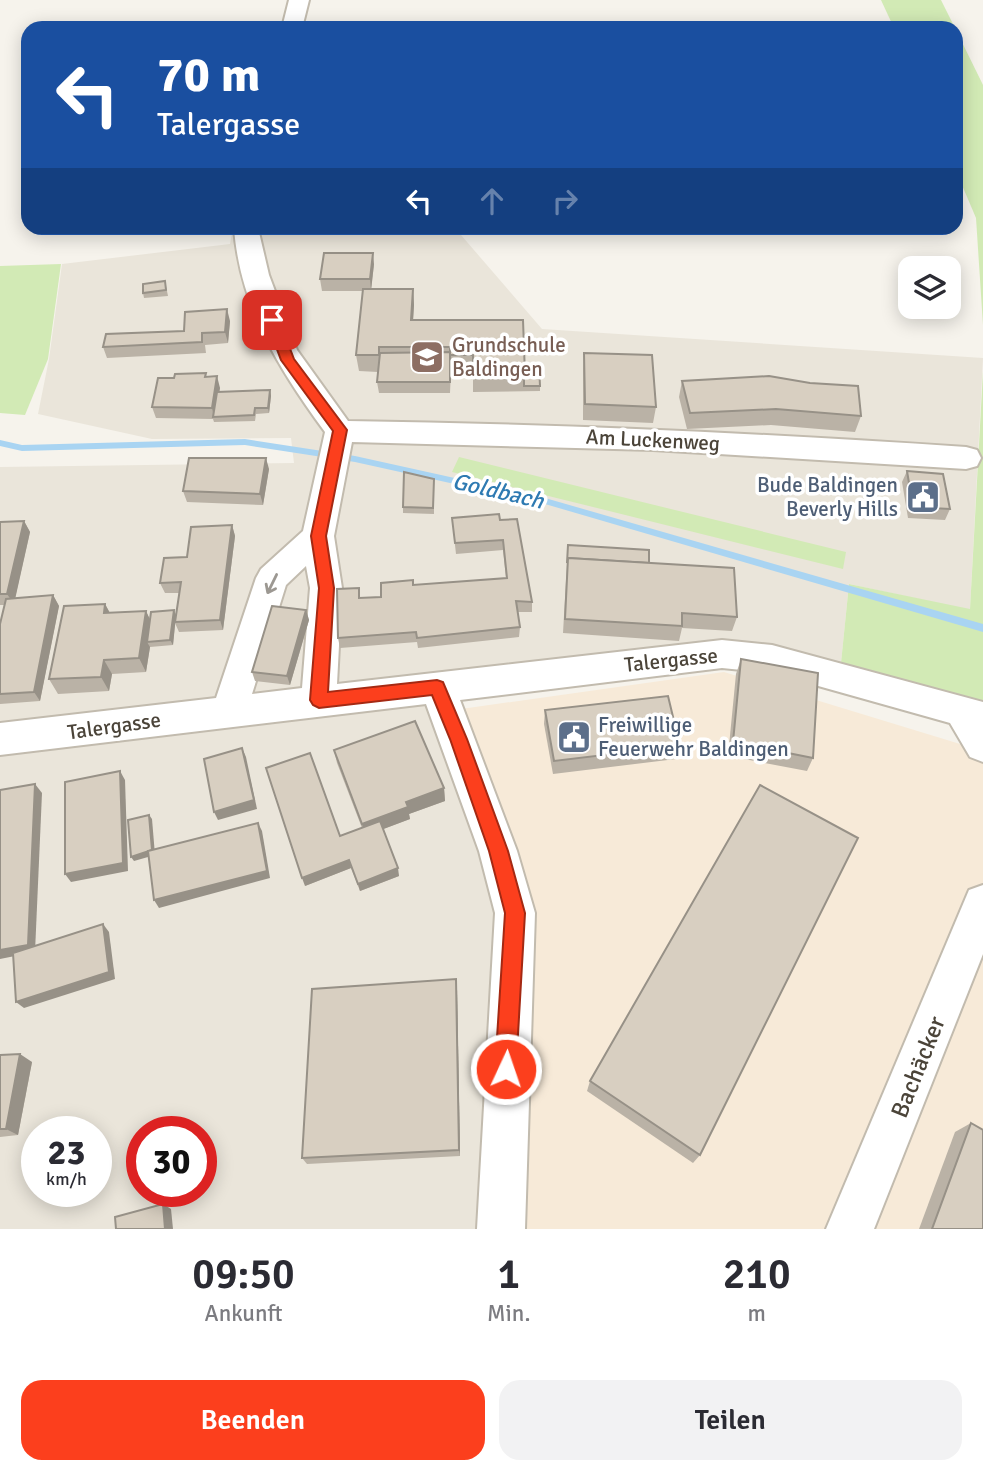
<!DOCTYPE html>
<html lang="de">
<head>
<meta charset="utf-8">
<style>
	body { margin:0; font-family:Signika,sans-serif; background:#f2f2f3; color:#2b2b33; height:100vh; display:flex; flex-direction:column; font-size:26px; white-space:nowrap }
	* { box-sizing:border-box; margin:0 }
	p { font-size:23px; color:#7c7c81 }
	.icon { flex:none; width:38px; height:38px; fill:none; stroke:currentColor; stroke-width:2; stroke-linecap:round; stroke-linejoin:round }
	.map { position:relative; height:1229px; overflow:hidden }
	.drawer { display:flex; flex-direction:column; background:#fff; flex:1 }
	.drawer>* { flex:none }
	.top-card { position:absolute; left:21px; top:21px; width:942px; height:214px; border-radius:21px; box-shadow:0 4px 18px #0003; background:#1a4fa0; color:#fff; overflow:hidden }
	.controls { position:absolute; left:898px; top:256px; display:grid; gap:14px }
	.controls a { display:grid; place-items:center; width:63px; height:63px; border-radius:14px; background:#fff; box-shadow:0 4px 18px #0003; font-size:35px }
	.speed { position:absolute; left:21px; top:1116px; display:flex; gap:14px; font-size:35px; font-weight:700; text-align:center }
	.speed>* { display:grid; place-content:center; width:91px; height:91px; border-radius:50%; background:#fff; box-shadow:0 4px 18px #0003; line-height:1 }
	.speed small { font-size:18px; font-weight:400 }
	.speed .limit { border:10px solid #d22; background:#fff; color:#111 }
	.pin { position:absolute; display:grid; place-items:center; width:60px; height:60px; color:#fff; margin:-30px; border-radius:14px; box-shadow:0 4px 10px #0006 }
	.me { position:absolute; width:77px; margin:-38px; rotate:3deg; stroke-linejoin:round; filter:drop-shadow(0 0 5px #0008) }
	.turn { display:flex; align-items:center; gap:24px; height:147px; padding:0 21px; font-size:32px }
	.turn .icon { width:91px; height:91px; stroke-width:2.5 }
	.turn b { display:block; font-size:49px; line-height:60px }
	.lanes { display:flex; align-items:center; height:66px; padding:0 21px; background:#0003; justify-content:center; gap:35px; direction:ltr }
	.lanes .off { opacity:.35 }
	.eta { display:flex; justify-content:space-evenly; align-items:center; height:119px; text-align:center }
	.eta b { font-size:42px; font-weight:600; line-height:49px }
	.primary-button { display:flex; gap:14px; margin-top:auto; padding:14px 21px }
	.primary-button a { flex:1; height:80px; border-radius:21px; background:#fc3f1d; color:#fff; font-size:28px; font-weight:600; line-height:80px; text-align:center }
	.primary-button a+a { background:#f2f2f3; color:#2b2b33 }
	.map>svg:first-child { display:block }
	.residential { fill:#eae5da; fill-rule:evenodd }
	.commercial { fill:#f7ead8 }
	.green { fill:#d2eab5 }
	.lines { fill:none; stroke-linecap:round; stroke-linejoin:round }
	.stream { fill:#a9d4f2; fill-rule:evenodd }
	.street-casing { stroke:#c2bbae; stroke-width:4 }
	.street { fill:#fff; fill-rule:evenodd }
	.wall { fill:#bab2a6 }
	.shaded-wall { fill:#979187 }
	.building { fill:#d8cfc1; stroke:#979187; stroke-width:2 }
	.oneway { stroke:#9c9892 }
	.route { fill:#fc3f1d; stroke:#a42913; stroke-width:2 }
	.labels { text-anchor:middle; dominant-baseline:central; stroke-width:7; stroke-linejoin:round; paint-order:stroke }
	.education-label { font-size:21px; fill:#785e54; stroke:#fff; text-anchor:start }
	.street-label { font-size:21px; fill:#4b4439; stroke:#fff }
	.service-label { font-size:21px; fill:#4e5e75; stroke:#fff; text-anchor:end }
	.water-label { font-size:23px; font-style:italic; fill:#2e7ab2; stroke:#fff }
	.near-street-label { font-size:24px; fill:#4b4439; stroke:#fff }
</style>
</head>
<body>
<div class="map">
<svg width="983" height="1229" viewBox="0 0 983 1229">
	<rect width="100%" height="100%" fill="#f6f3ec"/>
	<path class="residential" d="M233,228H455L542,329L983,358L970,610L849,584L841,663L740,643L427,680L501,906L497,1229H0V467L294,463L291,438L152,439L38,414L49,359L62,264L230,244ZM37,1132H96V1192H37ZM142,1132H201V1192H142Z"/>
	<polygon class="commercial" points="724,672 983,751 983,1229 527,1229 529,893 461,709"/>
	<g class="green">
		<polygon points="881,0 941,0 955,28 894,28"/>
		<polygon points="956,30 983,85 983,325 976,218 956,171"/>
		<polygon points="61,264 48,359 25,415 0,413 0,266"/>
		<polygon points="983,371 983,703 841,663 849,584 970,609"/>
		<polygon points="459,457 846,552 843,569 452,472"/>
	</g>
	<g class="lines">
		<polygon class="stream" points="245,439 355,456 545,498 983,624 983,632 545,504 355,462 245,445 22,451 0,446 0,440 22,445"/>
		<g class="street-casing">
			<g id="street">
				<polygon points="289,0 309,0 302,28 282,28"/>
				<path d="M234,228H258L269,275L297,350L348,421C554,424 760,433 966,447L977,450L981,458L977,466L966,469L653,450L352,442L334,536L342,588L337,684L722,640L772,645L983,702V762L970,757L950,723L772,673L722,668L460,700L517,851L535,913L525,1229H477L495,913L479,851L426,704L0,755V723L216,698L256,578L261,569L303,531L325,432C280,371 240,307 234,228ZM306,566L310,588L302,688L252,694L286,585Z"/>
				<polygon points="983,885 983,954 874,1229 826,1229 969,890"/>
			</g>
		</g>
		<use href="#street" class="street"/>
	</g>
	<g class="wall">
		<polygon points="374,264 371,289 413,289 414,305 413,320 524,365 540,386 540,391 473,392 473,371 451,370 450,393 379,393 377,382 378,372 359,371 356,355 363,291 322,291 320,279"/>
		<polygon points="165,281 168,296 144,298 143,293"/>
		<polygon points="230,321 228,343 205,345 206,353 107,358 103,347 184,331"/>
		<polygon points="584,353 656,407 653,423 583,420 583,369"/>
		<polygon points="207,377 220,388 219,392 270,390 271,396 269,413 256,414 255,421 214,422 213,419 156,418 152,407"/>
		<polygon points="682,381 861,416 855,432 771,425 687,429 679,397"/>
		<polygon points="269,469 263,505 187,502 183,491"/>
		<polygon points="907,471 950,509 945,520 908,518 902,482"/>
		<polygon points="434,479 434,514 403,513 403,507"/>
		<polygon points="452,518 500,520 532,602 532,612 518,612 520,627 519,637 418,648 417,642 340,648 338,638 360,598 381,597 413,585 506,578 503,550 456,554"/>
		<polygon points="24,521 30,532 15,598 53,595 59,606 40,701 0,704 0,624 5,605 0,605 0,522"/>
		<polygon points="232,525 235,536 223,630 179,632 175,623 173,645 150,647 146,672 112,674 109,691 58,694 49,679 105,604 110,613 146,611 150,620 174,610 176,615 179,593 165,593 160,583 187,557"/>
		<polygon points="568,545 649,563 737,617 732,631 682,628 679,641 563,633"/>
		<polygon points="306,610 309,620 290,685 255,681 252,672"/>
		<polygon points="741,659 813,758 807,771 728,756 736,674"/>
		<polygon points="545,710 680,746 676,759 553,774 544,724"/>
		<polygon points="334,750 444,788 445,801 409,814 410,819 383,829 399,876 360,891 351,868 305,886 340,836 362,828 337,763"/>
		<polygon points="457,989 460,1156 307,1164 302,1158"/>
		<polygon points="0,1055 32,1062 18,1135 0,1137"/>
		<polygon points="590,1081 700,1155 693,1163 587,1091"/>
		<polygon points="971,1123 983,1229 919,1229 955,1132"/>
	</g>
	<g class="shaded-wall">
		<polygon points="373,253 374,264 371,291 370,279"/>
		<polygon points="413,289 414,305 412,336 411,320"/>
		<polygon points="227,309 230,321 228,343 225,332"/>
		<polygon points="217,376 220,388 215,417 214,417 212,408"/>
		<polygon points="270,390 271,396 269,413 268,408"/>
		<polygon points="266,458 269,469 263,505 260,494"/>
		<polygon points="24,521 30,532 14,604 7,594"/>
		<polygon points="232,525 235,536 223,630 220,620"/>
		<polygon points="53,595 59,606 40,701 34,692"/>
		<polygon points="105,604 113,619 104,613"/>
		<polygon points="174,610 176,616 173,645 170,640"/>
		<polygon points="306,610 309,620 290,685 287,676"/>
		<polygon points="146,611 153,626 147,642 150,647 146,672 139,658"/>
		<polygon points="104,660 112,674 109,691 101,677"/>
		<polygon points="242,748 246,757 257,809 218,820 214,812"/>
		<polygon points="120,771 125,780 128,871 71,882 65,874"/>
		<polygon points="35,784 42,793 35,952 0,959 0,950"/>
		<polygon points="444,788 445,801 409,814 410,819 365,836 362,824 406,802"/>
		<polygon points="149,815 152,819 155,855 134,861 131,857"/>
		<polygon points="258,823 262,831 270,878 159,908 154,900"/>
		<polygon points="349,860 351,868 305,886 302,878"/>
		<polygon points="398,868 399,876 360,891 358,884"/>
		<polygon points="103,924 109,932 115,979 24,1008 16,1002"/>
		<polygon points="456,979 457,989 460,1156 459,1150"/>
		<polygon points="20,1054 32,1062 18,1135 6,1129"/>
		<polygon points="163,1204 171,1209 173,1229 165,1229"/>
	</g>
	<g class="building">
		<polygon points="196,24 196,28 150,28"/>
		<polygon points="324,253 373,253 370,279 320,279"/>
		<polygon points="165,281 166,290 143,293 143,284"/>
		<polygon points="363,289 413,289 411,320 523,320 525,375 473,376 473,355 450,355 450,347 379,347 379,355 356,355"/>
		<polygon points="227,309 225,332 202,333 202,342 103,347 106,334 184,331 185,312"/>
		<polygon points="450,352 450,382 377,382 380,353"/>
		<polygon points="584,353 652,355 656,407 585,404"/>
		<polygon points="524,365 539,365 540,386 524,386"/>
		<polygon points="206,373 205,377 217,376 212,408 152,407 158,378 174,378 175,374"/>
		<polygon points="769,376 810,383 858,386 861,416 776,409 690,413 682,381"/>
		<polygon points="270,390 268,408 255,408 254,415 213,417 217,392"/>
		<polygon points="189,458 266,458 260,494 183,491"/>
		<polygon points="907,471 943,474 950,509 913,507"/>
		<polygon points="404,472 434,479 433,508 403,507"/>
		<polygon points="499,514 500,520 517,519 532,602 516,601 520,627 417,638 416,632 338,638 337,589 359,588 359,598 381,597 381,583 413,580 413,585 507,578 503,540 455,543 452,518"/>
		<polygon points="24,521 7,594 0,594 0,522"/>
		<polygon points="232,525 220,620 175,622 181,582 160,583 164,558 187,557 191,527"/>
		<polygon points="568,545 649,550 649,563 568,558 567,563"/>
		<polygon points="568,558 734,568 737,617 682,613 682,626 565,619"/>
		<polygon points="53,595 34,692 0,694 0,624 6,599"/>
		<polygon points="105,604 104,613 146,611 139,658 104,660 101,677 49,679 64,606"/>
		<polygon points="272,606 306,610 287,676 252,672"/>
		<polygon points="174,610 170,640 147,642 151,612"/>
		<polygon points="741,659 818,673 813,758 733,742"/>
		<polygon points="668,696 680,746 554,761 545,710"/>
		<polygon points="415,721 444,788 406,802 408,807 362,824 334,750"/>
		<polygon points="242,748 254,800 214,812 204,759"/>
		<polygon points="310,753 340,836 380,821 398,868 358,884 349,860 302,878 266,768"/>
		<polygon points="120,771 123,863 65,874 65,782"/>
		<polygon points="35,784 28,945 0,950 0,790"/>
		<polygon points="760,785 858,838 700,1155 590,1081"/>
		<polygon points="149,815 152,850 131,857 128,820"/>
		<polygon points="258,823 267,871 154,900 148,851"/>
		<polygon points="103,924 109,972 16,1002 13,953"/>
		<polygon points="456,979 459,1150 302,1158 312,989"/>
		<polygon points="20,1054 6,1129 0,1129 0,1055"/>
		<polygon points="971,1123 983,1130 983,1229 932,1229"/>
		<polygon points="163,1204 165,1229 116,1229 115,1217"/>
	</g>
	<defs><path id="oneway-shaft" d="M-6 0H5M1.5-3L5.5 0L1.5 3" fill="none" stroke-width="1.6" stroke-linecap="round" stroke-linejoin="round" transform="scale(1.75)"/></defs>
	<use class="oneway" href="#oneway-shaft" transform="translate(272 584) rotate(116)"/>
	<polygon class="route" points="272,315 279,320 294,359 347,430 326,536 334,588 328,692 437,680 443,682 467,739 508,851 525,913 516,1069 513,1076 506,1079 499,1076 495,1069 505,913 489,851 450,739 432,695 319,708 313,705 310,700 319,588 311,536 333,431 281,360 266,320"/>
	<defs>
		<g id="school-square" transform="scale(1.75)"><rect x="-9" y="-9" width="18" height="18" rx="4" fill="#8d6e63" stroke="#fff"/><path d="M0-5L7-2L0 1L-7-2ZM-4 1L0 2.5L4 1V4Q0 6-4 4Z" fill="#fff"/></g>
		<g id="civic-square" transform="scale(1.75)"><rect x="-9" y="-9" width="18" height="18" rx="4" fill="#5c6f8a" stroke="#fff"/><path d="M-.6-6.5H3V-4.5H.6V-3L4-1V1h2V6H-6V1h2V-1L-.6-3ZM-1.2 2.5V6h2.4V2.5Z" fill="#fff"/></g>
	</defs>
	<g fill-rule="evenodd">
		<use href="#school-square" x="427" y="357"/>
		<use href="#civic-square" x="923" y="497"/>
		<use href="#civic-square" x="574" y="737"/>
	</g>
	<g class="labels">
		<g class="education-label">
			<text x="452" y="345">Grundschule<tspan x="452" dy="24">Baldingen</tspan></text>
		</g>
		<g class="street-label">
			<text transform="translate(653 440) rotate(3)">Am Luckenweg</text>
			<text transform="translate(671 660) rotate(-6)">Talergasse</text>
			<text transform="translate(114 726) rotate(-8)">Talergasse</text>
		</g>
		<g class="service-label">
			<text x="898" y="485">Bude Baldingen<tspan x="898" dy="24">Beverly Hills</tspan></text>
			<text x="598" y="725" text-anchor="start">Freiwillige<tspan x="598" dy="24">Feuerwehr Baldingen</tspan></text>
		</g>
		<g class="water-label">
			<text transform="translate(498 491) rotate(13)">Goldbach</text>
		</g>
		<g class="near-street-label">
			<text transform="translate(918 1067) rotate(-68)">Bachäcker</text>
		</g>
	</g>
</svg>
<div class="controls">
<a><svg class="icon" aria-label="layers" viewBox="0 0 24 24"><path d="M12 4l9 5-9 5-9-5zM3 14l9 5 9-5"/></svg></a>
</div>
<div class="speed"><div>23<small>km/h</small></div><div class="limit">30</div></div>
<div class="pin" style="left:272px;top:320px;background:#d93025"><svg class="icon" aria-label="arrive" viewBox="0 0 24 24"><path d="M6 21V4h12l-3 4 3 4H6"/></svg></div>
<svg class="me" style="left:506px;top:1069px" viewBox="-20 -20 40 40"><circle r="17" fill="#fc3f1d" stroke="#fff" stroke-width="3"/><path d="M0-11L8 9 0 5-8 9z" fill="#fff"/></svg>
<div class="top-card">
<div class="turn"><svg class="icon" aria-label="left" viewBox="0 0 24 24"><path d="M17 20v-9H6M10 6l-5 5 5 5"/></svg><div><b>70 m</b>Talergasse</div></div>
<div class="lanes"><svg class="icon" aria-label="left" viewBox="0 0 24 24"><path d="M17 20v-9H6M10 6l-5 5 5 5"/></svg><svg class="icon off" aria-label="ahead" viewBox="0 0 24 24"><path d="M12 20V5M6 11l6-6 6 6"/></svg><svg class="icon off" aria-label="right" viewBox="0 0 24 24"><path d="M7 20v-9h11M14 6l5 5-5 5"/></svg></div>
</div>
</div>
<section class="drawer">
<div class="eta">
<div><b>09:50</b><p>Ankunft</p></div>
<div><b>1</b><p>Min.</p></div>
<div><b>210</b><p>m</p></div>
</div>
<div class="primary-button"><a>Beenden</a><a>Teilen</a></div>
</section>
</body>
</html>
